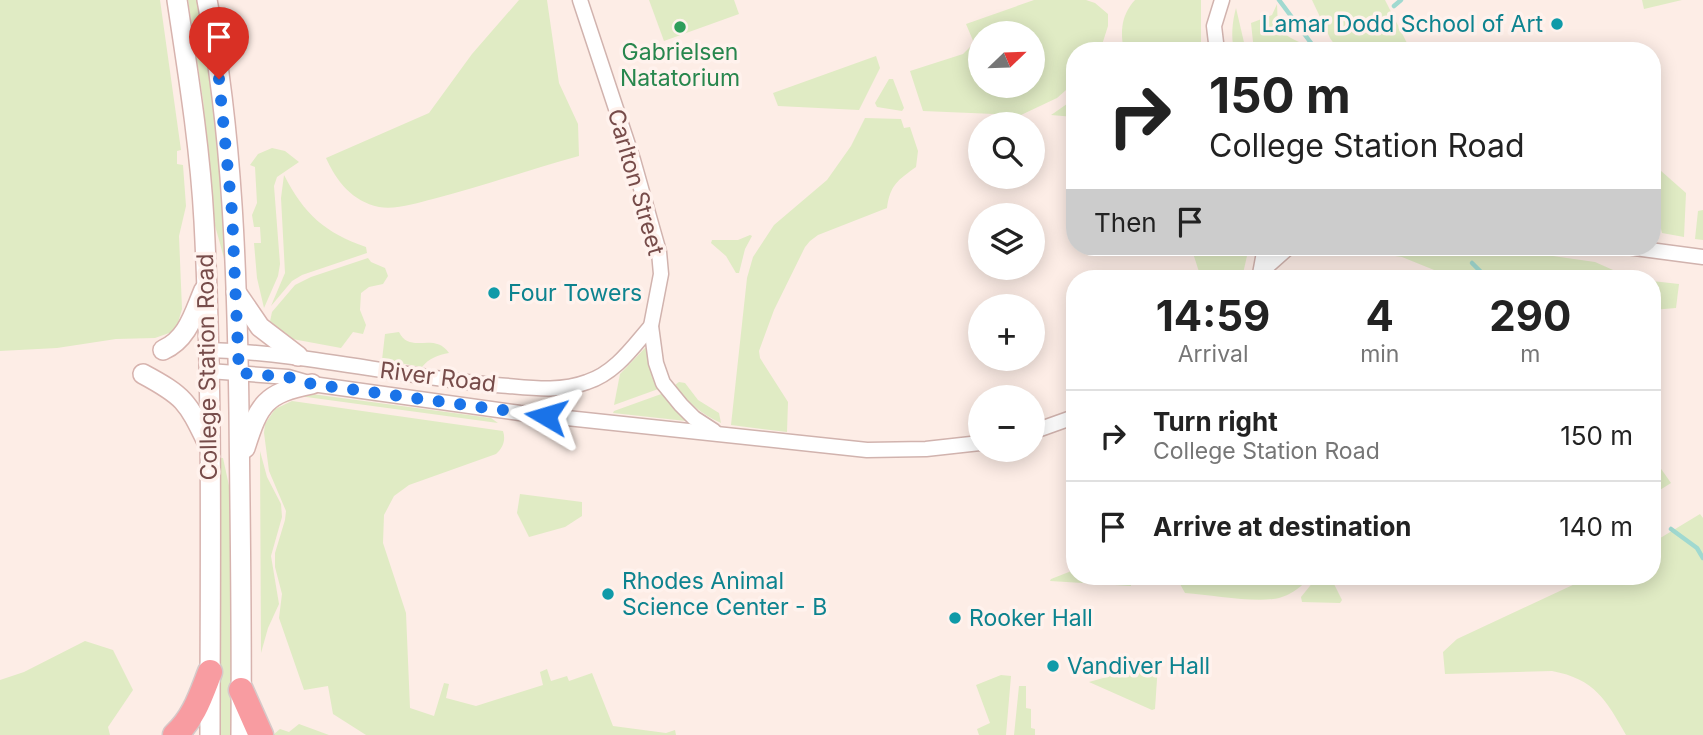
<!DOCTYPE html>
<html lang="en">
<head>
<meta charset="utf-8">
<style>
	body { margin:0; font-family:Inter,sans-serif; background:#f6f6f6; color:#222; height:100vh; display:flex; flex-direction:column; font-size:26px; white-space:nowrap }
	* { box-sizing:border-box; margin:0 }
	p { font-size:23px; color:#767676 }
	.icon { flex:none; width:38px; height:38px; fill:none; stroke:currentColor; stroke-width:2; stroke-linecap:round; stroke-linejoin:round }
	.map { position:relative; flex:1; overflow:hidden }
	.sheet { position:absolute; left:1066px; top:270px; width:595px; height:315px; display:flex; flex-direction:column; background:#fff; border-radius:28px; box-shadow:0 4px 18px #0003 }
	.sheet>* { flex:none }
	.banner { position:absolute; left:1066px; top:42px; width:595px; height:214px; border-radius:28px; box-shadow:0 4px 18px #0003; background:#fff; color:#222; overflow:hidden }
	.needle { width:46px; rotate:67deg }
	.controls { position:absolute; left:968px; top:21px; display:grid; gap:14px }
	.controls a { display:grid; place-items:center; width:77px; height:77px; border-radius:50%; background:#fff; box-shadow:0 4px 18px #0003; font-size:35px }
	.pin { position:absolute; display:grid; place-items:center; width:60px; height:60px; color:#fff; margin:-72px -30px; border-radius:50% 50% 50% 0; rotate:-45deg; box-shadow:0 0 7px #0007 }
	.pin .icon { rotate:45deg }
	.me { position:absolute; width:77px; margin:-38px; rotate:277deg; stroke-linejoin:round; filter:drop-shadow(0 0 5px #0008) }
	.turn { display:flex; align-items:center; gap:24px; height:147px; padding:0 28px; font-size:32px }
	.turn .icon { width:91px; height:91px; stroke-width:2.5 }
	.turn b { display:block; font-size:49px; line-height:60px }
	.then { display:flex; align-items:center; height:66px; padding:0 28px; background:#0003; gap:14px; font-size:26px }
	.eta { display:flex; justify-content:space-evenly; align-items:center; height:119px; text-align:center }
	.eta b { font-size:42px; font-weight:700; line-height:49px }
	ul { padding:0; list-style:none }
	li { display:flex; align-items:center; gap:21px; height:91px; padding:0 28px; border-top:2px solid #e0e0e0 }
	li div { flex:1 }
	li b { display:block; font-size:26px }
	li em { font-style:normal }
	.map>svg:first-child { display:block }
	.green { fill:#e0ebc4; fill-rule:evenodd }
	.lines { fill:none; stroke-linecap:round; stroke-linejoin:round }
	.stream { stroke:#a0d9d0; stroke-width:4.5 }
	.minor-casing { stroke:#d1b3ae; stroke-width:17 }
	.secondary-casing { stroke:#d7b3ae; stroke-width:22 }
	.motorway-casing { stroke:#d6c9c9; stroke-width:27 }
	.minor { stroke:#fff; stroke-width:14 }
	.secondary { stroke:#fff; stroke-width:19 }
	.motorway { stroke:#f89ca1; stroke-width:24 }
	.route { stroke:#1a73e8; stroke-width:12; stroke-dasharray:0 21.6 }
	.culture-dot { fill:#0f9aa8; stroke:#fff2ed; stroke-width:2.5 }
	.leisure-dot { fill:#2e9e5b; stroke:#fff2ed; stroke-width:2.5 }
	.labels { text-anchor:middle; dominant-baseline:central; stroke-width:7; stroke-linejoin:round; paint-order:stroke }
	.culture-label { font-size:23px; fill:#0d838f; stroke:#fff2ed; text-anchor:start }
	.leisure-label { font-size:23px; fill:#27864d; stroke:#fff2ed }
	.street-label { font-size:23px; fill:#774c4a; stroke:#fff2ed }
</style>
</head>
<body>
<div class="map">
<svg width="1703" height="735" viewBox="0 0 1703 735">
	<rect width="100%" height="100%" fill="#fdede6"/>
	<g class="green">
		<polygon points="0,0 160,0 181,150 177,151 177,164 183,165 186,206 179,236 182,309 177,326 172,332 155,338 116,339 57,348 0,351"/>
		<path d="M188,0H197C214,85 220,171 226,258H224L214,222L203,100Z"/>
		<path d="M519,0H547L559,83L578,124L579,156C530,169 482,187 433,199C417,203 396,210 379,207C352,201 337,182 326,158L429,113L472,54Z"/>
		<polygon points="649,0 734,0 739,14 664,41"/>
		<path d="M1034,0H1086L1095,3L1108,14V26L1100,51H1074V83L1057,98L1021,115L923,111L910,71L963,54L974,43L966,24ZM980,33H1032V86H980Z"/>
		<path d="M1135,0H1201V51H1124C1120,32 1121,15 1135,0Z"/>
		<polygon points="1312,0 1385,0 1411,51 1339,51 1330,38"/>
		<polygon points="1642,0 1682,0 1644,9"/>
		<path d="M1277,4L1278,29C1288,39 1301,40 1310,51H1254L1251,23L1272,15Z"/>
		<path d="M1236,8L1246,51H1234C1231,36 1232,23 1236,8Z"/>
		<polygon points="876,56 880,68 859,110 778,106 773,93"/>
		<polygon points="889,79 893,79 904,108 902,111 877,107 875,103"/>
		<polygon points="1074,99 1074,117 1051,115 1054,113"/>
		<path d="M865,118L901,119L904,128L910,127L918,151L916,167C898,180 890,185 887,208L818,235L810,241L805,247L774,310L759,351L760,358L788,402L787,432L731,425L747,278L753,257L774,225L827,180L851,146Z"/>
		<polygon points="272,148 285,151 299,162 277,177 274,186 280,264 278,276 264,308 257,278 254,243 261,243 260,227 254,227 252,215 257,203 255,167 250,165 258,154"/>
		<polygon points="1652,163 1686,193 1684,237 1662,233 1652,193"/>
		<path d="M284,175C304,214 325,233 366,247L367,253L302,275L292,281L271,306L285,273L281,198Z"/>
		<polygon points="1703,210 1703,240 1695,239 1698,211"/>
		<polygon points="750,235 752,236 745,249 739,273 736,273 726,256 711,243 712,240 738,240"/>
		<polygon points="1196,247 1249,247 1242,278 1201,278 1192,250"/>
		<polygon points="1334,247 1490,247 1595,262 1631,278 1439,278 1439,272 1402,257"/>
		<polygon points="368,258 371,262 385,268 388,276 383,284 369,287 361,293 360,310 366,325 363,334 353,332 341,348 287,338 269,326 272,312 295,285 311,277"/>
		<polygon points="1652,281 1679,284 1676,308 1652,310"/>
		<path d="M399,332C410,355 434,331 449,353C438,355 429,358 422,367L382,360L385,334Z"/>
		<polygon points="645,348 648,348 661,388 614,405 620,374"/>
		<path d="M679,382L685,383L698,400L719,413L721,423C701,414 687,402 675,385Z"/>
		<polygon points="304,393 491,418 498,423 299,396"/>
		<polygon points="664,393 686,421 613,413 614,411"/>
		<path d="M292,401L503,431C506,440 503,448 496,454L409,485L394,496L384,515L383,543L406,613L410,708L434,716L444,683L449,684L446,698L476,706L543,685L540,672L547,669L551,681L567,676L569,681L592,673L613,726L666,733L675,730L676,735H366L333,714L328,686L304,690L279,618L282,594L275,567V553L285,520L286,511L269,471L264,433L265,424L275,409Z"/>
		<polygon points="260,451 267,477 281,504 282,517 271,556 279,604 268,628 261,653"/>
		<polygon points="1652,456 1671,483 1652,495"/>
		<polygon points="219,458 223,458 231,495 232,735 219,735"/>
		<polygon points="520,494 582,502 582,516 565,527 529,537 517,513"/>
		<path d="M1700,514L1703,518V735H1626C1606,700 1595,679 1552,671L1445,674L1443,652L1457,639L1592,576H1652V543Z"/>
		<polygon points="1074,570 1074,576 1131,576 1131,586 1050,581 1051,579"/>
		<path d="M1183,576H1309C1304,587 1286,598 1273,599C1249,602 1211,595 1185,593L1180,584Z"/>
		<polygon points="1318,576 1330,576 1342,600 1340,603 1302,602 1301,597"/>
		<polygon points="85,641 113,650 133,690 108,727 110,735 0,735 0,680 24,672"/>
		<polygon points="1156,663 1158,664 1155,709 1152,710 1089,682"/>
		<polygon points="1001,675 1011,676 1006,735 979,735 977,729 990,723 976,685"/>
		<polygon points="1019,686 1026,686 1026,708 1031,709 1031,728 1035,729 1035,735 1014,735"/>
		<polygon points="299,724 329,735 273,735 280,729 289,732"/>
	</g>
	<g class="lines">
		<g class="stream">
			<polyline points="1279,0 1317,51"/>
			<polyline points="1394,6 1401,0"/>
			<polyline points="1472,263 1487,278"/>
			<polyline points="1671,529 1697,548 1703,558"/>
		</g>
		<g class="minor-casing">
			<g id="minor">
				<polyline points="580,0 633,160 659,252 661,274 651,326 656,363 663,383 681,405 694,418 714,431"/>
				<polyline points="1217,51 1214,26 1222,0"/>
				<polyline points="1627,247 1703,257"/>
				<polyline points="1261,272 1289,247"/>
				<polyline points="1260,274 1265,247"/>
				<path d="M209,350C306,353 400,377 496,385C526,387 558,393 587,382C615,373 632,348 651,326"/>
				<polyline points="209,371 288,377 312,384 520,413 867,450 926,449 980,443"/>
				<polyline points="1032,432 1074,417"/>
			</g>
		</g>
		<g class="secondary-casing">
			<g id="secondary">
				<path d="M177,0C188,73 200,147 204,221C213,392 210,564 210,735"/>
				<path d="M207,0C233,135 237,274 239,412C240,519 242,627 241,735"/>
				<polyline points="236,292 260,327 298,356"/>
				<path d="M163,350C188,339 194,313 204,290"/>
				<path d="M143,374C184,396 187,401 207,442"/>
				<path d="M245,448C259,404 265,393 312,384"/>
			</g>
		</g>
		<g class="motorway-casing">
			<g id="motorway">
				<polyline points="241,690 261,735"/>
				<path d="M175,735C194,718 201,695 210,672"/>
			</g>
		</g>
		<use href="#minor" class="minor"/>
		<use href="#secondary" class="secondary"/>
		<use href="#motorway" class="motorway"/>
	</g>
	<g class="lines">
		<polyline class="route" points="219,79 232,212 239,373 288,377 312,384 546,416"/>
	</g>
	<g class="culture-dot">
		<circle cx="1557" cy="24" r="7"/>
		<circle cx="494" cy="293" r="7"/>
		<circle cx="608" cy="594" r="7"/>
		<circle cx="955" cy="618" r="7"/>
		<circle cx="1053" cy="666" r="7"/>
	</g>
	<circle class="leisure-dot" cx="680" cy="27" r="7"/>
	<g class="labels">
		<g class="culture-label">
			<text x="1543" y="24" text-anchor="end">Lamar Dodd School of Art</text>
			<text x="508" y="293">Four Towers</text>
			<text x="622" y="581">Rhodes Animal<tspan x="622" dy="26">Science Center - B</tspan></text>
			<text x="969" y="618">Rooker Hall</text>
			<text x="1067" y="666">Vandiver Hall</text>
		</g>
		<g class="leisure-label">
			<text x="680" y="52">Gabrielsen<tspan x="680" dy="26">Natatorium</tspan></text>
		</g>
		<g class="street-label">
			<text transform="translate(636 182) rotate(74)">Carlton Street</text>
			<text transform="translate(207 367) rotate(-91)">College Station Road</text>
			<text transform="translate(438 377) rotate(7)">River Road</text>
		</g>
	</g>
</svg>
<div class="controls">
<a><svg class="needle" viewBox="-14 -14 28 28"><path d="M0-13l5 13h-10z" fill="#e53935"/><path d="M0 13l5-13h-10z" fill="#767676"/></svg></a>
<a><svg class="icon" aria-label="search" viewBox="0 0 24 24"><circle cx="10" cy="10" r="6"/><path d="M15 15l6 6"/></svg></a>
<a><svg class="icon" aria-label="layers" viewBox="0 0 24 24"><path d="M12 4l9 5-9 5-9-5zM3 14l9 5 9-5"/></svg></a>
<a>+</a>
<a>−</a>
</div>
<div class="pin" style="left:219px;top:79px;background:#d93025"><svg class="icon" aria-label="arrive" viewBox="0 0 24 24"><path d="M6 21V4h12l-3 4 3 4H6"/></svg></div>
<svg class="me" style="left:546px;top:416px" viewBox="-20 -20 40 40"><path d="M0-17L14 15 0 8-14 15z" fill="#1a73e8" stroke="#fff" stroke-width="4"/></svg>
<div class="banner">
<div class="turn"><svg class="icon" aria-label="right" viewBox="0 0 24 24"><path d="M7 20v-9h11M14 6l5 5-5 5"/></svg><div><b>150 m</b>College Station Road</div></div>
<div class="then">Then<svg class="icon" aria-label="arrive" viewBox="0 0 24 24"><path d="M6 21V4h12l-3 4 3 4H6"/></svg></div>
</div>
<section class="sheet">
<div class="eta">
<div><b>14:59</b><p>Arrival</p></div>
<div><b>4</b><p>min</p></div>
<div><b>290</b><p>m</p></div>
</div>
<ul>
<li><svg class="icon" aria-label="right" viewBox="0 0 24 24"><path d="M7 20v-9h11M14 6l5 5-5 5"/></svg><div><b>Turn right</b><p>College Station Road</p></div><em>150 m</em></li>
<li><svg class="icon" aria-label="arrive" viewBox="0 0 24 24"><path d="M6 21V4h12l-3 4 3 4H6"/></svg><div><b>Arrive at destination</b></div><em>140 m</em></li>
</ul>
</section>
</div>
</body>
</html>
